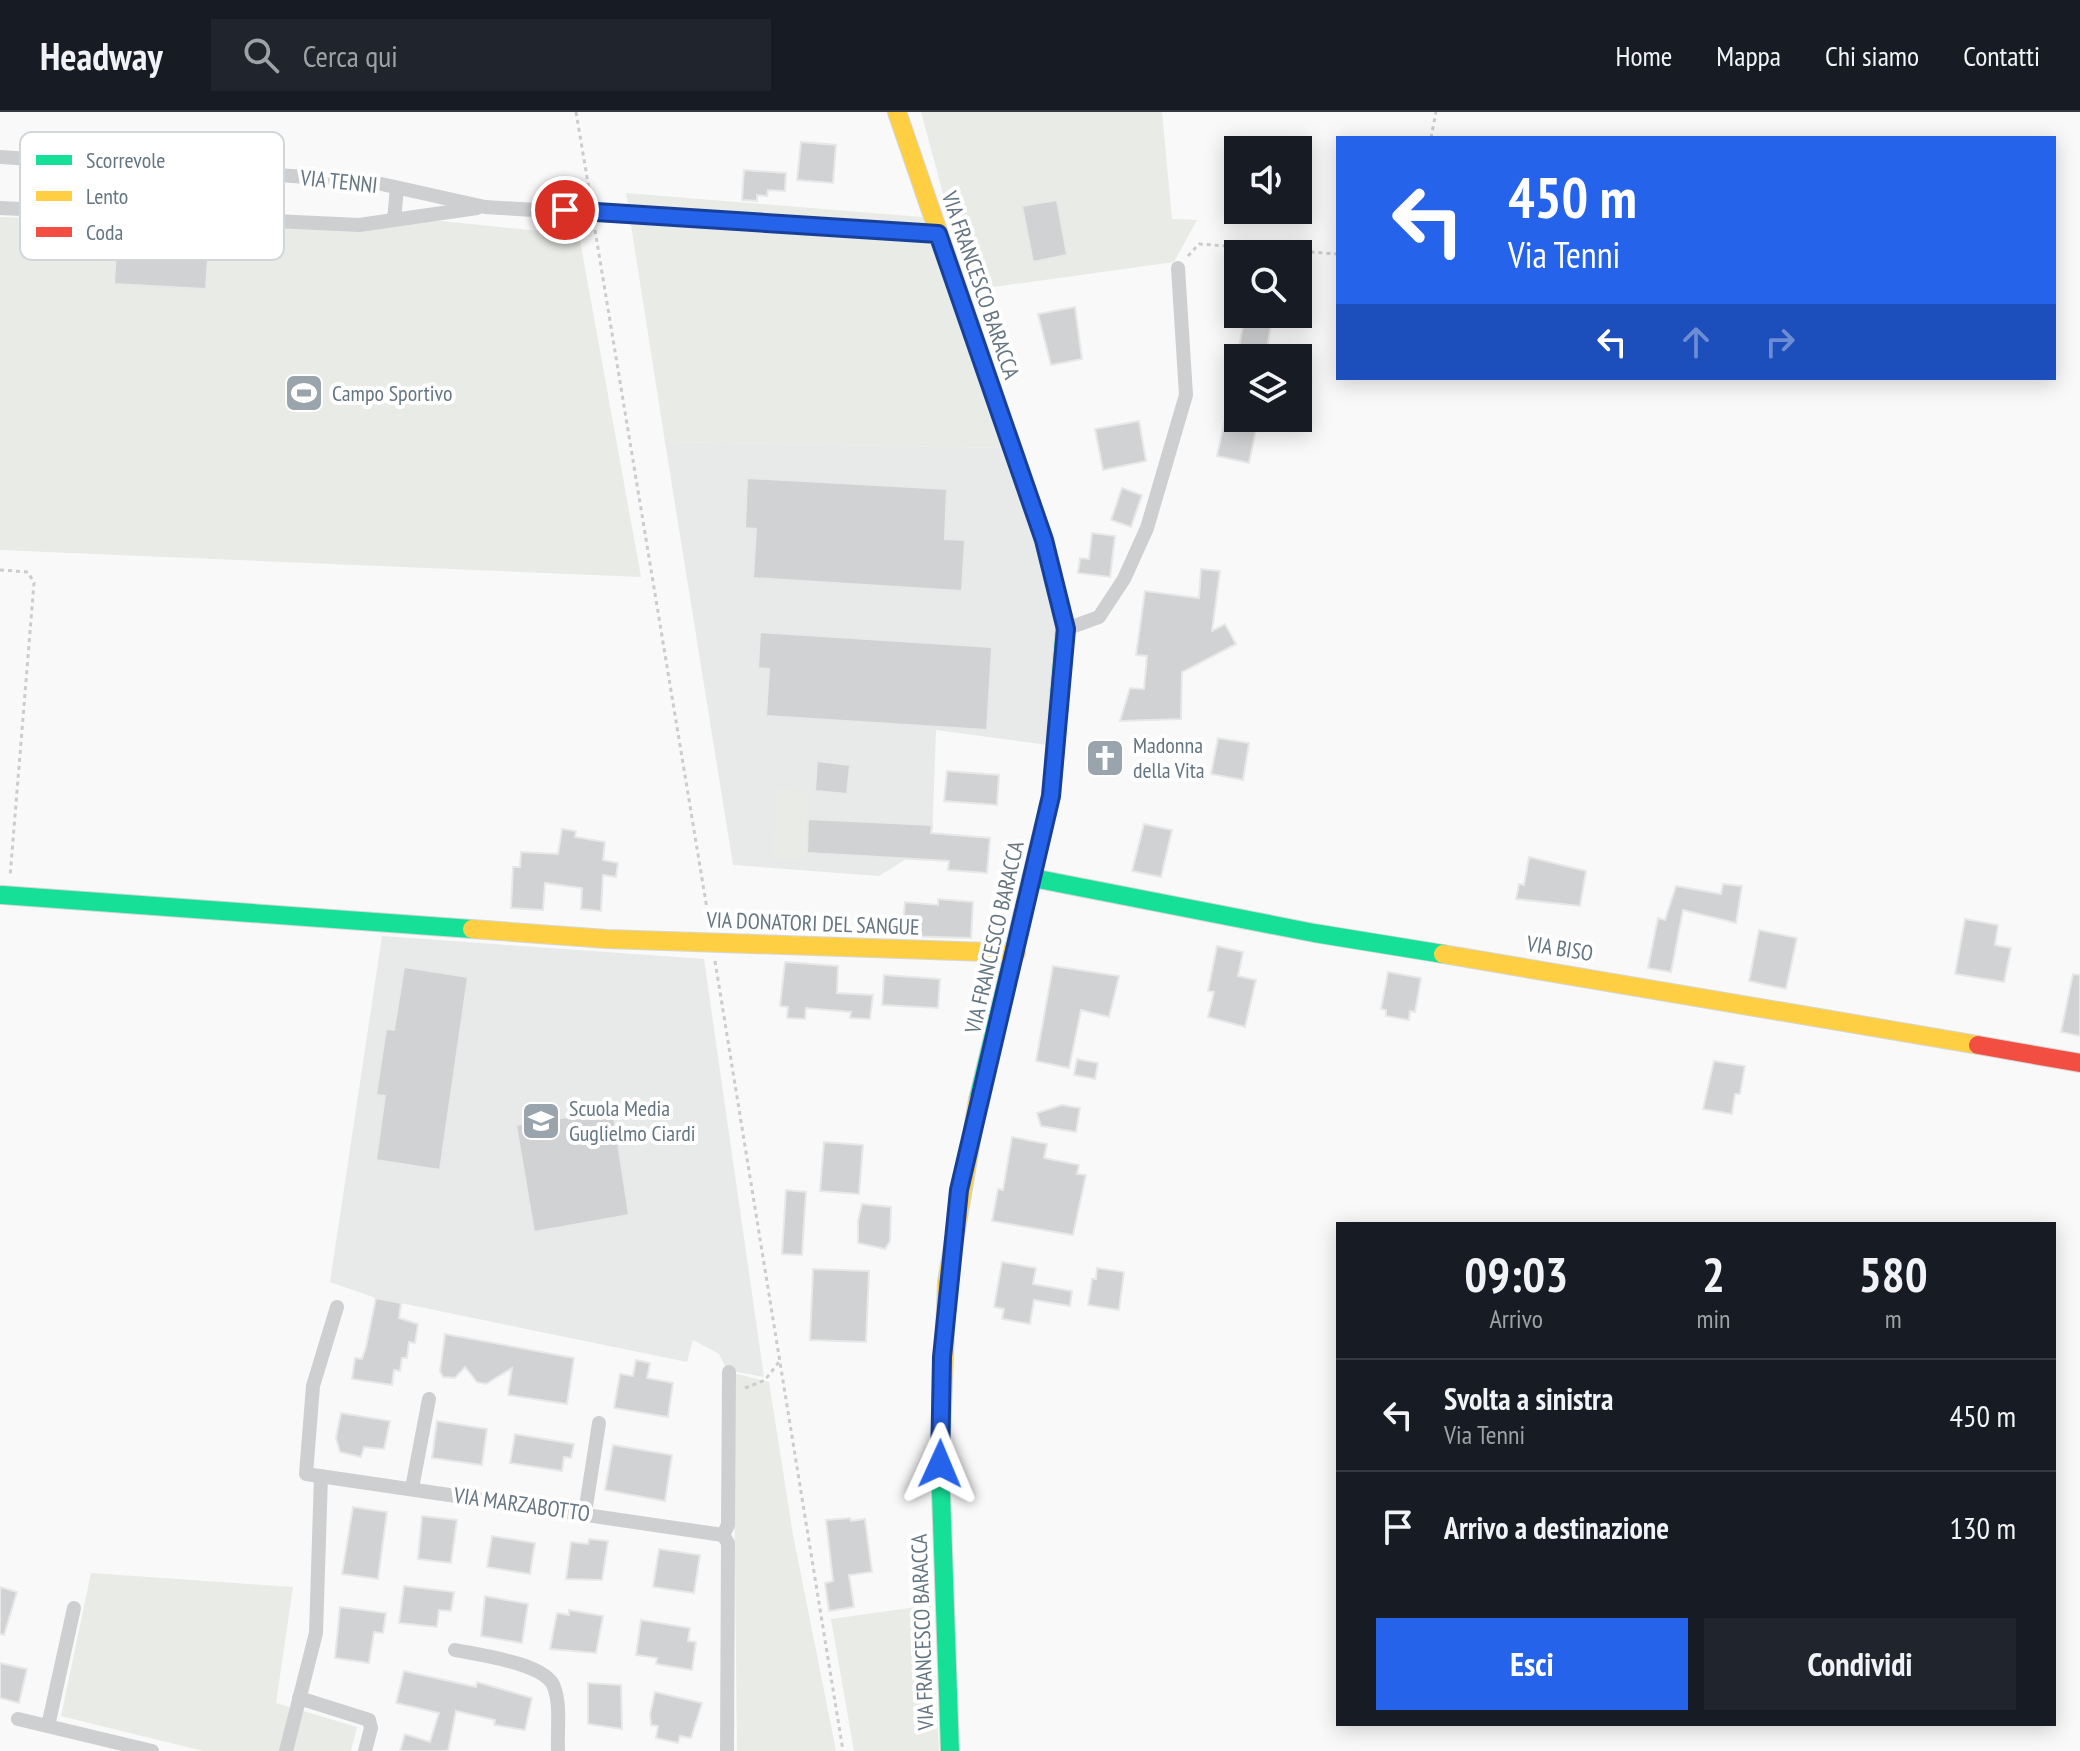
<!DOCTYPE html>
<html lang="it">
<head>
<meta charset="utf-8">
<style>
	body { margin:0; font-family:"PT Sans Narrow",sans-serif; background:#20242c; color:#f1f3f6; height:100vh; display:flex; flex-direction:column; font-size:30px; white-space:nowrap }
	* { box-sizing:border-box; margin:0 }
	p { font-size:26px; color:#9ea1a6 }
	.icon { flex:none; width:44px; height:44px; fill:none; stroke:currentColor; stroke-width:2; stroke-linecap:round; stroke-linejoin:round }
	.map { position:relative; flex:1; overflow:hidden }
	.details { position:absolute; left:1336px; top:1110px; width:720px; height:504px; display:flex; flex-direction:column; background:#171b24; border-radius:0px; box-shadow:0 4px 20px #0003 }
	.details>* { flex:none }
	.top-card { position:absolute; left:1336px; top:24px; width:720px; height:244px; border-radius:0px; box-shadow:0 4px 20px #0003; background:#2563eb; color:#fff; overflow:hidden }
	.buttons { position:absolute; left:1224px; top:24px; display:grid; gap:16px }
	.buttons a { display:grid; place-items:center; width:88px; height:88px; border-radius:0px; background:#171b24; box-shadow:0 4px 20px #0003; font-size:40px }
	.pin { position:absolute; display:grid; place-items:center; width:68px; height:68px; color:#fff; margin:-34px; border:4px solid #fff; border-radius:50%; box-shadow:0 2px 8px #0007 }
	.me { position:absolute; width:88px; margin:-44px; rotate:1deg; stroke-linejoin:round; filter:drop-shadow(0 0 6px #0008) }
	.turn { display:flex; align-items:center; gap:28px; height:168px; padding:0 40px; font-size:36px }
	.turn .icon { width:104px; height:104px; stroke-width:2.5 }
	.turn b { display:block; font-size:56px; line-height:68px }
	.lanes { display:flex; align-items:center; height:76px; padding:0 40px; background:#0003; justify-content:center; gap:40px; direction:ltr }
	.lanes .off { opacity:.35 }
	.eta { display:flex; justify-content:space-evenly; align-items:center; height:136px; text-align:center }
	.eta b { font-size:48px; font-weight:800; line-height:56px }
	.button { display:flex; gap:16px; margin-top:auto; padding:16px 40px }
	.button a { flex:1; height:92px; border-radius:0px; background:#2563eb; color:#fff; font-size:32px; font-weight:800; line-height:92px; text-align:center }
	.button a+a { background:#20242c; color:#f1f3f6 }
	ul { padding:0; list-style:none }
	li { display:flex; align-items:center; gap:24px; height:112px; padding:0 40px; border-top:2px solid #363941 }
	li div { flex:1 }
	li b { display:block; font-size:30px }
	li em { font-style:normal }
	header { display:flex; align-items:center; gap:48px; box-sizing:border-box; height:112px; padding:0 40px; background:#171b24; border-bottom:2px solid #363941 }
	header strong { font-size:38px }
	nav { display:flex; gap:44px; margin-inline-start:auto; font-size:28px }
	.search { width:560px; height:72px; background:#20242c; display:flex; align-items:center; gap:20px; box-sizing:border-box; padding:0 28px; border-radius:0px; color:#9ea1a6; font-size:30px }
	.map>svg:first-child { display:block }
	.built { fill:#e8e9e9 }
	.green { fill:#e8ebe6 }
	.building { fill:#d0d2d3; stroke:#e8e8e8; stroke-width:2 }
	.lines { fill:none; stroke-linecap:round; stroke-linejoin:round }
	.fast-casing { stroke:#d5d6d7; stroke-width:20 }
	.slow-casing { stroke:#d5d6d7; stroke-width:20 }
	.jam-casing { stroke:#d5d6d7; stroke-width:20 }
	.path { stroke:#cbcccd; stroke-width:3; stroke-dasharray:4 4; stroke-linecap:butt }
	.street { stroke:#cecfd0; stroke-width:14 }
	.fast { stroke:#16e098; stroke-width:18 }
	.slow { stroke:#ffcf43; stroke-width:18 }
	.jam { stroke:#f24e42; stroke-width:18 }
	.route-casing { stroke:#184099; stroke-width:20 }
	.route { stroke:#2563eb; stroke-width:14 }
	.labels { text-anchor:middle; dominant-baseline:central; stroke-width:8; stroke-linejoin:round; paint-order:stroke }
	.street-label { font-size:22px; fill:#657683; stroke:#fff }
	.poi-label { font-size:22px; fill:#657683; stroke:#fff; text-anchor:start }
	.key { fill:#fff; stroke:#d1d6da; stroke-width:2 }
	.key-label { font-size:22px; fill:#657683 }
</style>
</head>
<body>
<header>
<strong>Headway</strong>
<div class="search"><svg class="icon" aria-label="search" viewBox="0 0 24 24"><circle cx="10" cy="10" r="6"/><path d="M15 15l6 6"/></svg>Cerca qui</div>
<nav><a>Home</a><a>Mappa</a><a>Chi siamo</a><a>Contatti</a></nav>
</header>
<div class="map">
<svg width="2080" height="1639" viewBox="0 0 2080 1639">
	<rect width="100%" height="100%" fill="#f9f9f9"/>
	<g class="built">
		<polygon points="665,330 1005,336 1036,423 1056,513 1056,586 1047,633 936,618 932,731 879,764 733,753"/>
		<polygon points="382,824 704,847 764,1265 727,1258 719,1242 693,1228 687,1250 376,1186 330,1170"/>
	</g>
	<g class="green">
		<polygon points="921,0 1162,0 1172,107 1197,108 1174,150 979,177 942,78"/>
		<polygon points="626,81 922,105 1005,336 665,330"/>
		<polygon points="0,105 372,116 421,107 579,123 641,465 0,438"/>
		<polygon points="777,677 810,679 806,747 772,746"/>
		<polygon points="733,1261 769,1270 793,1423 836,1639 737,1639"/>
		<polygon points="91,1461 293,1475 276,1591 357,1615 351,1639 203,1639 61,1604"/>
		<polygon points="931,1493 939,1639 854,1639 831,1507"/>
	</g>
	<g class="building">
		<polygon points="801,30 836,33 833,71 797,68"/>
		<polygon points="744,58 786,61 785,79 768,78 767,84 757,83 757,89 742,88"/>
		<polygon points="1057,88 1067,143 1033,150 1022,94"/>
		<polygon points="116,140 208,144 206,177 114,172"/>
		<polygon points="1075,195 1082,247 1051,253 1038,202"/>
		<polygon points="1245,203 1272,208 1265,246 1237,246"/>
		<polygon points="1225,307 1257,313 1249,351 1217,344"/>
		<polygon points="1139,309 1146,349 1103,358 1095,317"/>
		<polygon points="747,366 947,377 945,427 965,428 962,479 753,466 756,417 745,416"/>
		<polygon points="1122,376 1142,383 1131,415 1111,408"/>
		<polygon points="1092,421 1115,424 1110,465 1078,461 1080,446 1089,447"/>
		<polygon points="1201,457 1220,459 1212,519 1225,512 1236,532 1182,560 1181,607 1120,609 1130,576 1144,577 1147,544 1136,543 1145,479 1199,486"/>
		<polygon points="760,520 992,535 987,618 766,604 769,557 758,556"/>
		<polygon points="1218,626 1249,631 1243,668 1211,662"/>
		<polygon points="817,649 850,653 847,682 815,679"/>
		<polygon points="947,659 999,663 997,693 944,689"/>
		<polygon points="808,707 932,713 931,721 990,726 987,761 948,758 949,749 807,741"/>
		<polygon points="1144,712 1172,718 1161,765 1132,759"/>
		<polygon points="562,717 576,719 575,725 605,730 603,748 618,751 616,765 603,763 601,799 581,797 582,776 545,771 543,798 511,796 513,755 520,755 521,740 558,742"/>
		<polygon points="1529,745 1586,759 1580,794 1516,787 1519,772 1524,773"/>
		<polygon points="1723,772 1742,774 1736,811 1683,798 1671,860 1648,856 1658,806 1665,808 1676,774 1721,782"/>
		<polygon points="938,787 973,790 971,826 902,824 905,790 938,793"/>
		<polygon points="1965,807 1998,813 1995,833 2011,836 2004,870 1955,862"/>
		<polygon points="1759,818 1797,826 1786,877 1749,869"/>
		<polygon points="1217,834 1243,840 1238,864 1256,868 1245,915 1208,905 1214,880 1208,879"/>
		<polygon points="785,850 838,854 837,881 873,883 870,907 850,906 851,900 806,896 805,907 787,906 788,895 780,894"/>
		<polygon points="1053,854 1119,864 1109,905 1081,898 1069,956 1036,949"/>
		<polygon points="404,855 468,865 440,1058 376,1048 385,984 376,983 386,917 394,918"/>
		<polygon points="1388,860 1421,866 1415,900 1410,899 1409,908 1386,904 1386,898 1381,897"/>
		<polygon points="2073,862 2080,863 2080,924 2061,920"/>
		<polygon points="884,863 940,867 938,896 882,893"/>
		<polygon points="1077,947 1098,951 1095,967 1074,963"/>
		<polygon points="1714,949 1745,954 1740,982 1735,982 1732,1002 1703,997"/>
		<polygon points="1062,993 1080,996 1076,1020 1041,1014 1037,1001"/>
		<polygon points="613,998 629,1103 534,1120 516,1013"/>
		<polygon points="1012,1025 1047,1032 1044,1046 1079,1053 1077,1062 1086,1063 1073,1123 992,1109 998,1077 1003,1078"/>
		<polygon points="824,1030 863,1033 859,1082 820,1079"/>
		<polygon points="786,1078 806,1080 802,1143 782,1142"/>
		<polygon points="862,1092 891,1095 890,1129 885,1137 858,1131 858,1109"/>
		<polygon points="1002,1150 1036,1156 1033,1172 1072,1179 1070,1194 1034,1188 1030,1212 1002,1207 1004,1197 994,1195"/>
		<polygon points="1097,1156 1124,1160 1119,1198 1088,1193 1092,1167 1096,1167"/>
		<polygon points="813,1157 869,1159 866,1230 810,1228"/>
		<polygon points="376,1186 401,1191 399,1206 418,1212 415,1231 409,1230 407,1246 402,1246 400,1259 394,1258 392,1273 352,1267 355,1246 362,1247 366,1235"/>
		<polygon points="445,1222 574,1246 567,1292 508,1283 512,1256 486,1272 477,1270 465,1255 455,1266 443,1265 440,1259"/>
		<polygon points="636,1248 650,1251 647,1266 673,1271 668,1305 614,1296 620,1262 633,1264"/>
		<polygon points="341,1301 390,1309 384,1337 364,1335 361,1345 340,1340 336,1326"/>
		<polygon points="437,1309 487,1317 482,1353 432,1346"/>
		<polygon points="515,1322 574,1332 571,1346 564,1345 562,1359 510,1351"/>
		<polygon points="613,1333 672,1343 665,1389 605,1378"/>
		<polygon points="353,1395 387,1400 378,1467 342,1462"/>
		<polygon points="422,1404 457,1408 451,1451 418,1447"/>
		<polygon points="850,1406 851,1409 865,1407 872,1460 849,1463 854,1495 829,1499 825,1471 833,1469 826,1408"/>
		<polygon points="492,1424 535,1431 530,1462 487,1455"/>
		<polygon points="589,1427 608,1429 602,1468 566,1467 571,1430 588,1432"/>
		<polygon points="659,1437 700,1443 694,1481 653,1475"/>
		<polygon points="404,1474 454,1480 451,1499 439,1498 437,1515 399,1511"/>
		<polygon points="0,1475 17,1480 4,1523 0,1522"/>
		<polygon points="485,1484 528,1492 522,1531 481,1524"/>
		<polygon points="340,1495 386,1501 383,1521 374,1520 369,1551 335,1546"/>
		<polygon points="569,1498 603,1504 596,1541 550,1537 557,1501 569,1503"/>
		<polygon points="641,1508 690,1516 688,1529 696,1530 692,1558 656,1552 657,1546 636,1543"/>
		<polygon points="0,1551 27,1557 19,1591 0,1586"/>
		<polygon points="404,1559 476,1575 477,1570 532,1586 525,1618 494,1613 495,1608 456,1599 448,1639 400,1639 405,1622 430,1630 439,1601 396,1591"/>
		<polygon points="588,1571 621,1573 622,1617 588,1612"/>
		<polygon points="655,1580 702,1591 691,1626 680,1624 678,1631 656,1626 658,1614 651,1613 650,1602"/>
	</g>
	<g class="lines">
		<g class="fast-casing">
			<g id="fast">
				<polyline points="1033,766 1314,821 1443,842"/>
				<polyline points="2,783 472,817"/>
				<polyline points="978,988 1051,684 1065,514"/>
				<polyline points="942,1295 940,1352 950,1639"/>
			</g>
		</g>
		<g class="slow-casing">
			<g id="slow">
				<polyline points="897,0 1044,428 1065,514"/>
				<polyline points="472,817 607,827 1016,841"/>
				<polyline points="1443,842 1978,933"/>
				<polyline points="942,1295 947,1170 978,988"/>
			</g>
		</g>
		<g class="jam-casing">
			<polyline id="jam" points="1978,933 2080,951"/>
		</g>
		<g class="path">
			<polyline points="576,0 590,83"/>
			<polyline points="1431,26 1436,0"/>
			<polyline points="595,118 709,809"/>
			<polyline points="1188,144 1199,132 1338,142"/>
			<polyline points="0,458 28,460 34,471 10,765"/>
			<polyline points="715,849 843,1639"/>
			<polyline points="745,1276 765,1268 779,1250"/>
		</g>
		<g class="street">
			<polyline points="0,45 368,69 485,95 938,122"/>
			<polyline points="0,96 359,113 477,96"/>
			<polyline points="394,108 397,76"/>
			<polyline points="1066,517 1099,505 1124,467 1147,416 1186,283 1178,156"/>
			<polyline points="337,1195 313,1274 306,1362 723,1423"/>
			<polyline points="412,1376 429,1287"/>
			<polyline points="585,1401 599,1311"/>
			<path d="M455,1538C478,1543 546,1551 554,1575C561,1593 557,1620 558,1639"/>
			<polyline points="299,1586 369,1608 371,1616 365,1639"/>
			<polyline points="18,1607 152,1639"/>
			<polyline points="48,1614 74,1496"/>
			<polyline points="286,1639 316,1521 321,1364"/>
			<polyline points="727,1639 728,1431 723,1423 728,1413 729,1260"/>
		</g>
		<use href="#fast" class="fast"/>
		<use href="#slow" class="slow"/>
		<use href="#jam" class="jam"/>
	</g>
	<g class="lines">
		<g class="route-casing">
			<polyline id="route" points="565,98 938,122 1044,428 1066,517 1051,684 959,1078 942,1245 940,1352"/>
		</g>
		<use href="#route" class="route"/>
	</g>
	<defs>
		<g id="stadium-square" transform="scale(2)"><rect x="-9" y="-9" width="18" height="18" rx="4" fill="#99a4ac" stroke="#fff"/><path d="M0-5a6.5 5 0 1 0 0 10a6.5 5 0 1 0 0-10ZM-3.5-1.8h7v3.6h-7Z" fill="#fff"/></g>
		<g id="church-square" transform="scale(2)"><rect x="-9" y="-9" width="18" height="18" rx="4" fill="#99a4ac" stroke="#fff"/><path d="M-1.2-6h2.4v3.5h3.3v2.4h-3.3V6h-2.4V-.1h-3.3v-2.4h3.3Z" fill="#fff"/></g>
		<g id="school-square" transform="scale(2)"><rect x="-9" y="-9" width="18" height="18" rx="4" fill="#99a4ac" stroke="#fff"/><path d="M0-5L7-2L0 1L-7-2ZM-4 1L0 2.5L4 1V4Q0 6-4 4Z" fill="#fff"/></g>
	</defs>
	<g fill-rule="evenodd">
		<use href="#stadium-square" x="304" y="281"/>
		<use href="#church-square" x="1105" y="646"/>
		<use href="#school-square" x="541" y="1009"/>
	</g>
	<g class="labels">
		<g class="street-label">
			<text transform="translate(339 69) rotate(6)">VIA TENNI</text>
			<text transform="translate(981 173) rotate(71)">VIA FRANCESCO BARACCA</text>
			<text transform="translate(813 811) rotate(2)">VIA DONATORI DEL SANGUE</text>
			<text transform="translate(994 825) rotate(-77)">VIA FRANCESCO BARACCA</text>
			<text transform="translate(1560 836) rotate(9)">VIA BISO</text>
			<text transform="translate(522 1392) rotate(8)">VIA MARZABOTTO</text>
			<text transform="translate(922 1520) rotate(-92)">VIA FRANCESCO BARACCA</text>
		</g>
		<g class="poi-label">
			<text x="332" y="281">Campo Sportivo</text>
			<text x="1133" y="633">Madonna<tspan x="1133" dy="25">della Vita</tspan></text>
			<text x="569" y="996">Scuola Media<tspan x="569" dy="25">Guglielmo Ciardi</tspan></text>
		</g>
	</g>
	<rect x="20" y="20" width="264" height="128" rx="12" class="key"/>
	<rect x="36" y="43" width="36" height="10" fill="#16e098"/>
	<rect x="36" y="79" width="36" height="10" fill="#ffcf43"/>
	<rect x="36" y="115" width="36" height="10" fill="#f24e42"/>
	<g class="key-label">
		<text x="86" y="56">Scorrevole</text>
		<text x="86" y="92">Lento</text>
		<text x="86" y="128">Coda</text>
	</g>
</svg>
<div class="buttons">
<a><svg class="icon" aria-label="sound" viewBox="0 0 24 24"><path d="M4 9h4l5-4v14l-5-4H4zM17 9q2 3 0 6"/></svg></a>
<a><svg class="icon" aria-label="search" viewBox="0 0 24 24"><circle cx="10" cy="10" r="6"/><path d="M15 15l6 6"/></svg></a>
<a><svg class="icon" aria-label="layers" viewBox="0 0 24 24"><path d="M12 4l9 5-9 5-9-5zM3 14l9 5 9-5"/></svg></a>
</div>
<div class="pin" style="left:565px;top:98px;background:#d93025"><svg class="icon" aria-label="arrive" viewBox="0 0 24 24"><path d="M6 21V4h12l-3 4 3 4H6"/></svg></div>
<svg class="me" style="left:940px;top:1352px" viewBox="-20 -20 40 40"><path d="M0-17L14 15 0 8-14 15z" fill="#2563eb" stroke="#fff" stroke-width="4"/></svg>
<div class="top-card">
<div class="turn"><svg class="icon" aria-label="left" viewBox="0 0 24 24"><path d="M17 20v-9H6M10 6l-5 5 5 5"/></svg><div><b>450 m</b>Via Tenni</div></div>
<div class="lanes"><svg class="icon" aria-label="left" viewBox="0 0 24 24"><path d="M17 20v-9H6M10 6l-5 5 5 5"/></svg><svg class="icon off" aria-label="ahead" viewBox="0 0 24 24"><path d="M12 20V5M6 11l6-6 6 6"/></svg><svg class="icon off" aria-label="right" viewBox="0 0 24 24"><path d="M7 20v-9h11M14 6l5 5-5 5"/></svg></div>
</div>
<section class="details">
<div class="eta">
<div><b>09:03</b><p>Arrivo</p></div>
<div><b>2</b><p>min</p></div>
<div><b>580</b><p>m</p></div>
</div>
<ul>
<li><svg class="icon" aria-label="left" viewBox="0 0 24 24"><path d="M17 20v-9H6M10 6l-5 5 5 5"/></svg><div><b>Svolta a sinistra</b><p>Via Tenni</p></div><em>450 m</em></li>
<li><svg class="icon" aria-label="arrive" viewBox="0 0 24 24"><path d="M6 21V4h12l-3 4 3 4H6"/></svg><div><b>Arrivo a destinazione</b></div><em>130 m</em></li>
</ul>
<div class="button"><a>Esci</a><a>Condividi</a></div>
</section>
</div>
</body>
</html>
